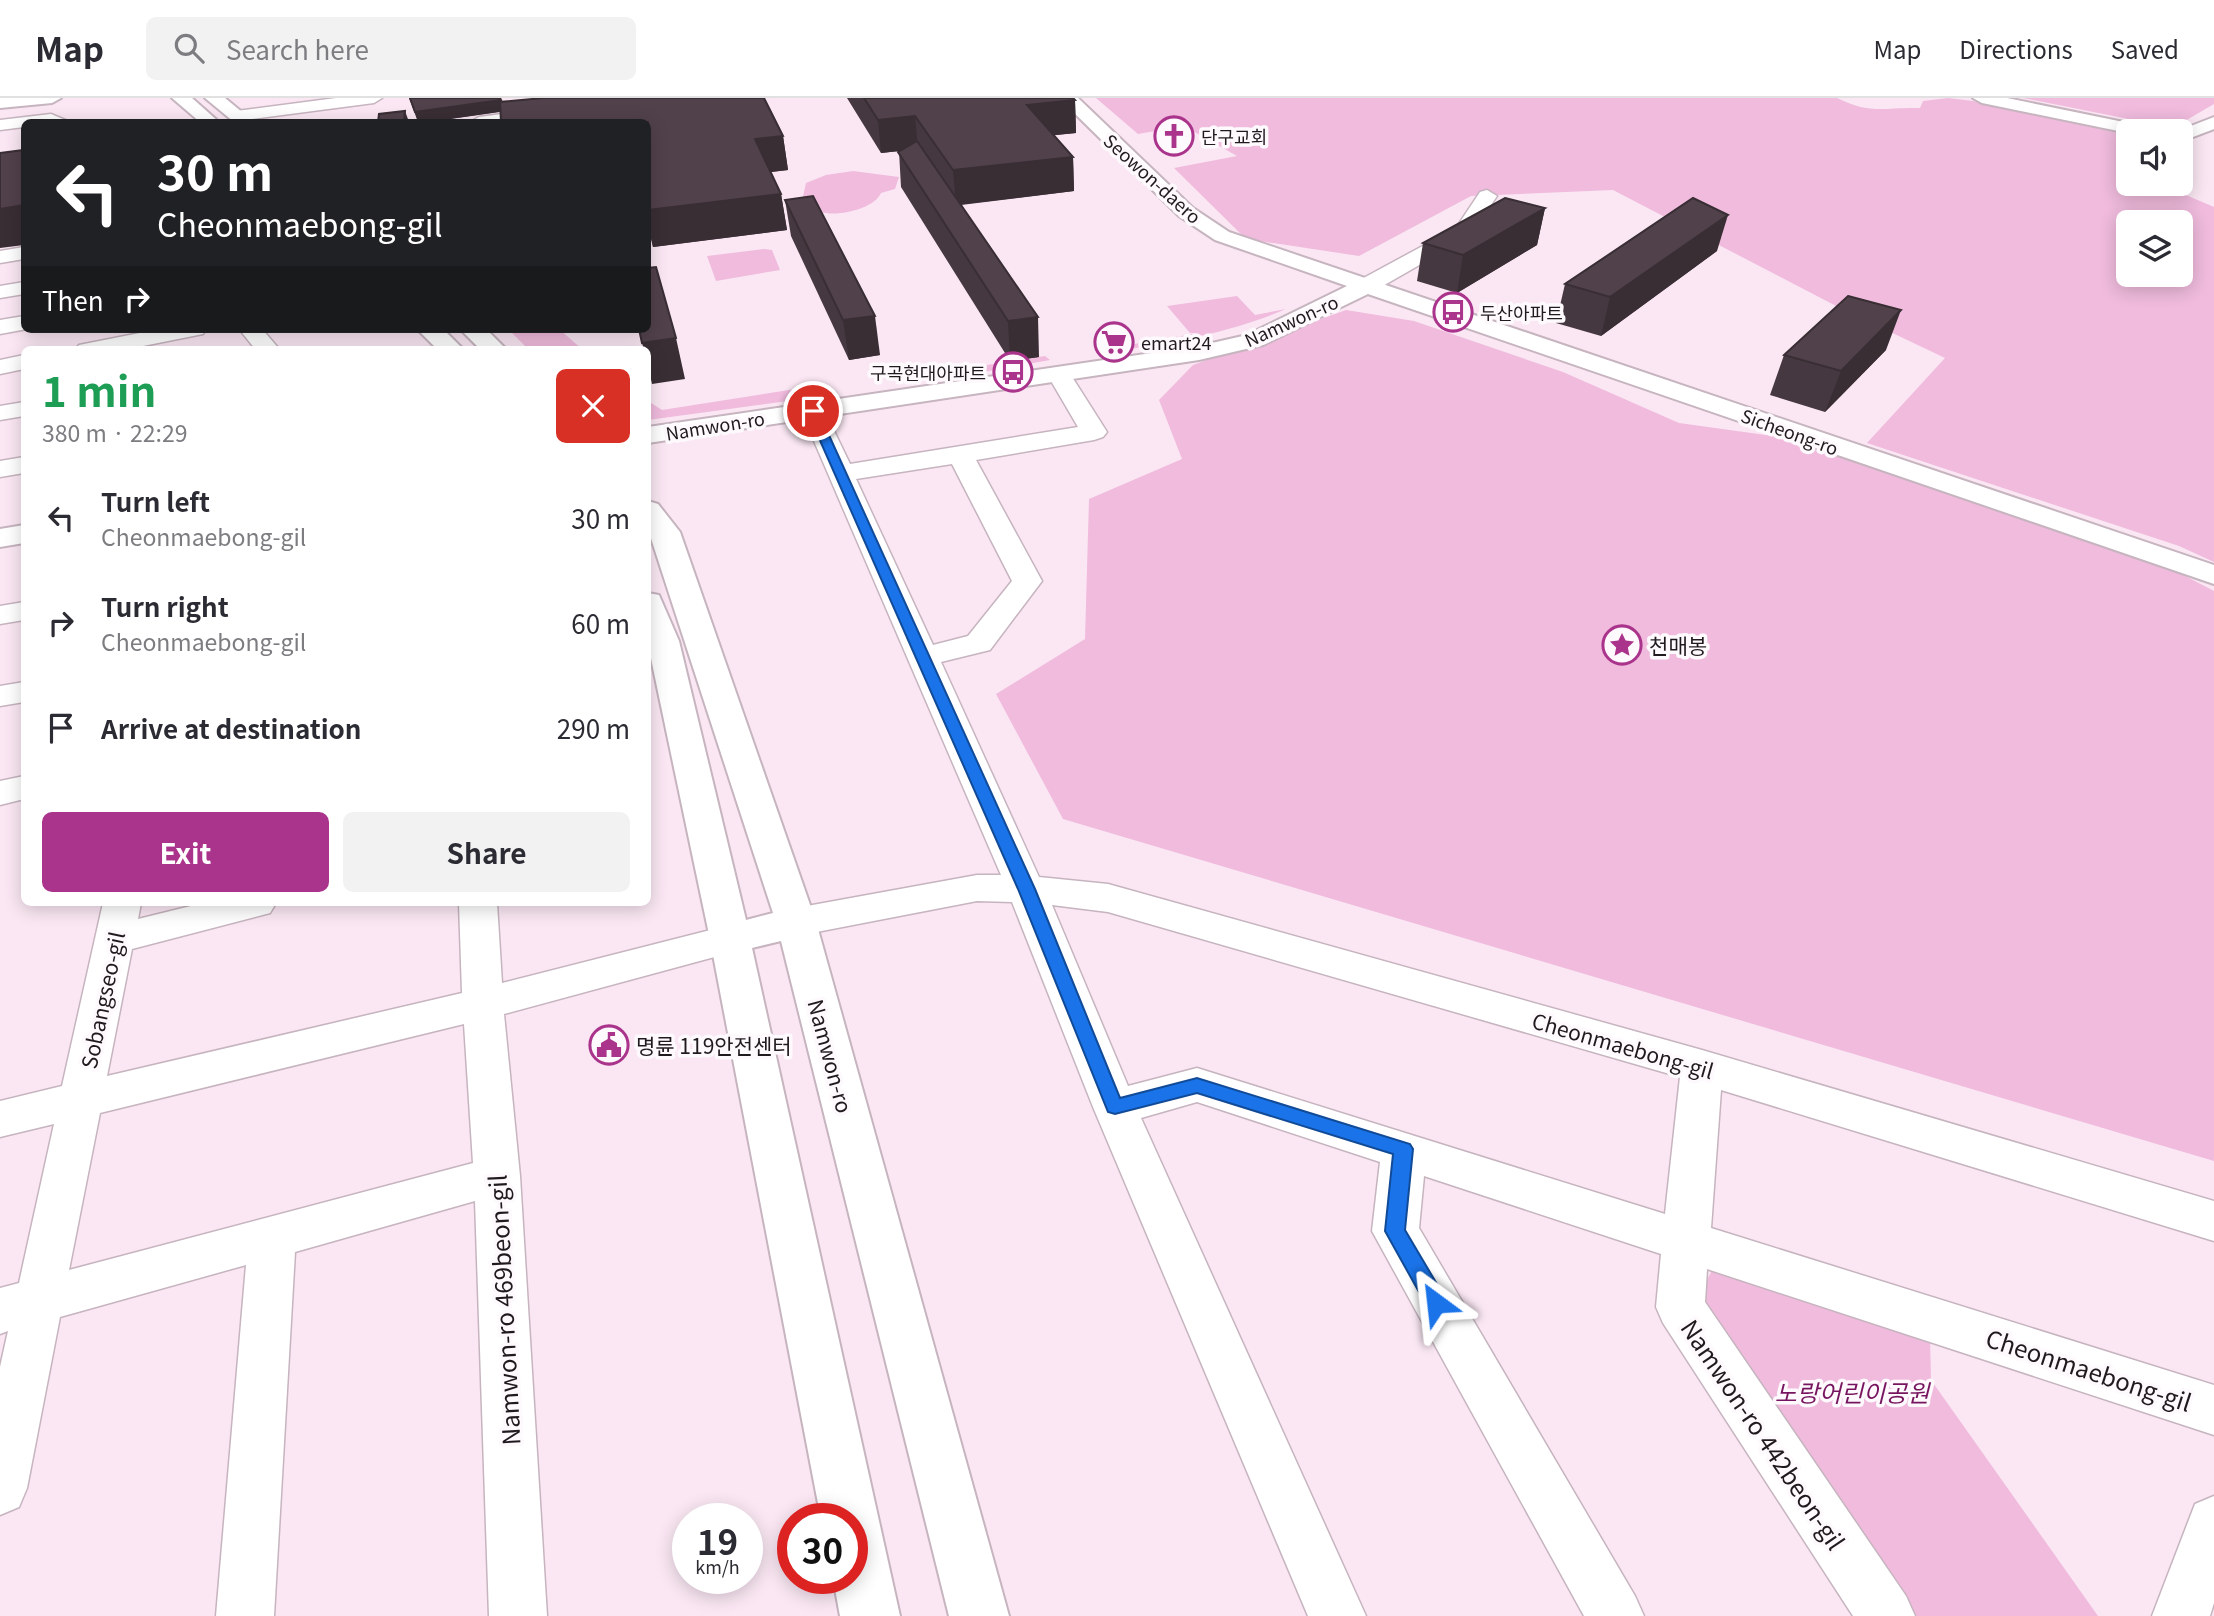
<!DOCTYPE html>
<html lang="en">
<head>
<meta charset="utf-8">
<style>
	body { margin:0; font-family:Georgia,"Noto Sans KR",serif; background:#f2f2f3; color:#2b2b33; height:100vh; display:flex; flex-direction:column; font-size:26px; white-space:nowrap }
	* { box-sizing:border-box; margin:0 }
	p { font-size:23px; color:#7c7c81 }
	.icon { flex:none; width:38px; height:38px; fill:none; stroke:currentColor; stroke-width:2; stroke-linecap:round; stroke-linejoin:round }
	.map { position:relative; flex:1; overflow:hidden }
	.drawer { position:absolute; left:21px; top:248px; width:630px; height:560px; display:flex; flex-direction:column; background:#fff; border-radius:10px; box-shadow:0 4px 18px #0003 }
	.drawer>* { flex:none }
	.banner { position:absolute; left:21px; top:21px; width:630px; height:214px; border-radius:10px; box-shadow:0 4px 18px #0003; background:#202124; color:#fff; overflow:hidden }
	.controls { position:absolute; left:2116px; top:21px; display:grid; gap:14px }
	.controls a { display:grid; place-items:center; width:77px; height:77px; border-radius:10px; background:#fff; box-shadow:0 4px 18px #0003; font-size:35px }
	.speed { position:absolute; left:672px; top:1405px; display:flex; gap:14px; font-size:35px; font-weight:700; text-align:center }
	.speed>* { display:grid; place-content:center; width:91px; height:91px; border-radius:50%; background:#fff; box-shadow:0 4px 18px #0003; line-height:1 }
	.speed small { font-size:18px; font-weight:400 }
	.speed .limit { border:10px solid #d22; background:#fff; color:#111 }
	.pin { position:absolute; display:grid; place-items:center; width:60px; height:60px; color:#fff; margin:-30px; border:4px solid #fff; border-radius:50%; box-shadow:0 2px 7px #0007 }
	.me { position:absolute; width:77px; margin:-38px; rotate:330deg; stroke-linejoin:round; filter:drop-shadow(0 0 5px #0008) }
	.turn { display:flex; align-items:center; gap:24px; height:147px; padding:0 21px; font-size:32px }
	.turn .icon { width:91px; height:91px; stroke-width:2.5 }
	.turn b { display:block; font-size:49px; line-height:60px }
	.then { display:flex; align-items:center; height:66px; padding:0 21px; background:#0003; gap:14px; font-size:26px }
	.round { display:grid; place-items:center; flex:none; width:74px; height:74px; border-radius:10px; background:#f2f2f3 }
	.overview { display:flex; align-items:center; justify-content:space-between; height:119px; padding:0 21px }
	h1 { font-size:42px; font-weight:700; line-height:52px; color:#1e9e55 }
	.action { display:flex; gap:14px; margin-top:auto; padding:14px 21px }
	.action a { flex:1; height:80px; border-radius:10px; background:#aa338b; color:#fff; font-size:28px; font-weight:700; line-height:80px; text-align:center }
	.action a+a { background:#f2f2f3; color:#2b2b33 }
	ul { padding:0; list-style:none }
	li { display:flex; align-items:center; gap:21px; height:105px; padding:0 21px }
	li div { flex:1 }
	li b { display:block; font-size:26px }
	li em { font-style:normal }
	header { display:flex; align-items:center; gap:42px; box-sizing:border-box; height:98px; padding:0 35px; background:#fff; border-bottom:2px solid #e1e1e2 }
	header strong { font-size:33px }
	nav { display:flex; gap:38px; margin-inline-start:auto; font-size:24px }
	.search { width:490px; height:63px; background:#f2f2f3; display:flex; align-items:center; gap:18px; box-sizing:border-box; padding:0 24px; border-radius:10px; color:#7c7c81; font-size:26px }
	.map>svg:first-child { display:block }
	.green { fill:#f0bbdd; fill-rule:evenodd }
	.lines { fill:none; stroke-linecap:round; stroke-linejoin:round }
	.minor-casing { stroke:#c6b4bf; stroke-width:3 }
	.tertiary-casing { stroke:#c6b4bf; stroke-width:4 }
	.minor { fill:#fff; fill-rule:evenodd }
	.tertiary { fill:#fff; fill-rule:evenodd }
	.wall { fill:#463840 }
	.shaded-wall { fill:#392e34 }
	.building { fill:#51414b; stroke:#392e34; stroke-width:2 }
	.route { fill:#1a73e8; stroke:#114b97; stroke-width:2 }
	.labels { text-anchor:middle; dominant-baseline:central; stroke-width:7; stroke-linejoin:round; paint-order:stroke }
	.far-poi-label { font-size:18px; fill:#201a1e; stroke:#fdf9fc; text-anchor:start }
	.far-street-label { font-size:18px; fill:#201a1e; stroke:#fdf9fc }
	.poi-label { font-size:21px; fill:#201a1e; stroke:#fdf9fc; text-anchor:start }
	.street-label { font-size:21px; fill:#201a1e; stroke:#fdf9fc }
	.near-street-label { font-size:24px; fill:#201a1e; stroke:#fdf9fc }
	.near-park-label { font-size:24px; font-style:italic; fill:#76145f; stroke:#fdf9fc }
</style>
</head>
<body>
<header>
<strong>Map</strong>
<div class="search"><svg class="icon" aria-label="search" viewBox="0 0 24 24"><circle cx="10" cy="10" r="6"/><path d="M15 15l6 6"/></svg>Search here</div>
<nav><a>Map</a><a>Directions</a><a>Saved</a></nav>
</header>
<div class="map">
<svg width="2214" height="1518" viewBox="0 0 2214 1518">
	<rect width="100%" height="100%" fill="#fae7f3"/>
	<g class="green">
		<path d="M1096,0H1837C1872,17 1883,9 1920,10L1923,3L1948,0L1973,3L2128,37V86H2160L2214,109V464L2179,448L1867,345L1945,260L1840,210L1613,92L1471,98L1359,158L1246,141L1174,70L1237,58L1184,28L1138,36ZM2128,124H2180V177H2128Z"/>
		<polygon points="2023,0 2214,0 2214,6 2173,30"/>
		<path d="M853,73L899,79L895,91L881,95C874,111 838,119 821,114C815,113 807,106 802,103L806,85L826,77Z"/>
		<polygon points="765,151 772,152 780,172 716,183 707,158"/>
		<path d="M1237,198L1255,217L1286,211C1225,237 1162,246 1097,256L1099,252L1199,235H1190L1167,208Z"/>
		<polygon points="1346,212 1414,223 1563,274 1679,325 1773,338 1849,360 2170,470 2214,493 2214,1063 1063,721 996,596 1085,541 1089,401 1182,361 1159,302 1193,267"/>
		<polygon points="508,231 559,231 583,252 529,252"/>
		<polygon points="1045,258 1050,262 966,277 960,271"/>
		<polygon points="814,288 820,289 821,297 817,299 648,322 648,303 662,312"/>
		<polygon points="1716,1165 1930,1237 1931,1282 2098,1518 1915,1518 1696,1202"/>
	</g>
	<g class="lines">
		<g class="minor-casing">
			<g id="minor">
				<polygon points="336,0 382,0 374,5 236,23 228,18 236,13"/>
				<polygon points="549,10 555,11 557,15 555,19 515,24 470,24 479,19"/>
				<polygon points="51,16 70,24 24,24 24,29 0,32 0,22"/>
				<polygon points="1487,92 1497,98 1470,138 1374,193 1358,193 1355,188 1358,183 1456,130 1480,94"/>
				<polygon points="24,149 24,161 0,165 0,153"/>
				<polygon points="24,184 24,196 0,200 0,188"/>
				<polygon points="24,218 27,231 0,236 0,222"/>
				<polygon points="160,231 206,231 203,236 123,252 75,252 79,247"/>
				<polygon points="239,231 262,231 280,252 256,252"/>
				<polygon points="24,257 24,271 0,276 0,262"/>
				<path d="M1059,269L1067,271L1107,334L1103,339L1094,342L976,362L1042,483L990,552L941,564L1039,779L1108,786L1702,952L2214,1103V1143L1721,992L1711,1130L2214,1287V1337L1707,1171L1705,1204L1906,1498L1915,1518H1853L1663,1225L1656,1209L1661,1156L1424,1078L1419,1130L1635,1498L1644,1518H1584L1372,1133L1380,1064L1197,1004L1141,1020L1366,1518H1308L1093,1009L1012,804L977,803L796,838L782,834L777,824L782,814L796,810L977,777H1001L801,313L804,308H822L850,366L1078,329L1047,276L1051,271ZM952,366L1012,483L968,538L933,547L856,381ZM1052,807L1108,814L1680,979L1665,1116L1197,970L1128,988Z"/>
				<polygon points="24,304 24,318 0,322 0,308"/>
				<polygon points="24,359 24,375 0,379 0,363"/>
				<polygon points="24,504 24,522 0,526 0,508"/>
				<polygon points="24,584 24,604 0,608 0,588"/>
				<polygon points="24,678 24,701 0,707 0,683"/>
				<path d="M103,805H141L138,821L203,805H276L270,815L132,851L107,978L462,895L459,805H497L502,885L730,827L744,831L749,841L744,851L504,916L520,1078L547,1518H489L475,1103L295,1154L274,1518H216L246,1167L60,1219L27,1390L19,1409L0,1417V1269L8,1233L0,1236V1190L19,1185L54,1026L0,1039V1003L62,988ZM464,926L473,1065L69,1172L100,1015Z"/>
				<polygon points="2214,1398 2214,1505 2210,1518 2152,1518 2195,1406"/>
			</g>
		</g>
		<g class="tertiary-casing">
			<g id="tertiary">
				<polygon points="0,0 61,0 52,5 0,10"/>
				<polygon points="172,0 192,0 219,24 200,24"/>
				<polygon points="205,0 225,0 254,24 234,24"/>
				<polygon points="1059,0 1078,0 1193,110 1229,134 2214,467 2214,486 1368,196 1263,247 1199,262 648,345 648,329 1199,248 1247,237 1347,188 1215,142 1179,118"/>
				<polygon points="1973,0 2007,0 2143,28 2152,33 2128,35 1982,5"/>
				<polygon points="2214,19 2214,31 2180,44 2180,33 2178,33"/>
				<polygon points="417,231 443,231 464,252 438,252"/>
				<polygon points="460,231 486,231 507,252 481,252"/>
				<polygon points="648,403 658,406 680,434 816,824 1009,1518 949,1518 781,843 752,850 900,1518 840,1518 833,1480 852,1480 852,1421 821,1421 710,841 648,546 648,495 659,497 679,543 746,822 773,815 648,431"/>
				<polygon points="24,427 24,445 0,449 0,431"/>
			</g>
		</g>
		<use href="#minor" class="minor"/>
		<use href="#tertiary" class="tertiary"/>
	</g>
	<g class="wall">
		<polygon points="409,0 500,0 502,4 544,0 764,0 783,38 788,72 771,74 781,96 787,132 653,149 648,129 648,24 501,24 500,14 429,24 418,24"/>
		<polygon points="847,0 1073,0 1075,2 1076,35 1054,37 1073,59 1074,93 961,107 1039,259 1010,263 901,89 899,53 881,55"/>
		<polygon points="785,102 880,257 849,262 791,138"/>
		<polygon points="1545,110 1537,147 1457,195 1417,183 1423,145"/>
		<polygon points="1717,153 1601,238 1556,225 1565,186"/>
		<polygon points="1886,252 1825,314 1770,297 1784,257"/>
	</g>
	<g class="shaded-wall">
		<polygon points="501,2 504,13 429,24 418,24 415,14"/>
		<polygon points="1075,2 1076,35 1028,40 1027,7"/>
		<polygon points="405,13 409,24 404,24"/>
		<polygon points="915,18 918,51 881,55 878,22"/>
		<polygon points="783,38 788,72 761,75 755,41"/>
		<polygon points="1073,59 1074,93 956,107 953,72"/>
		<polygon points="781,96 787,132 653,149 648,124 648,112"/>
		<polygon points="24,107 24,147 0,150 0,111"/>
		<polygon points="1545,110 1537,147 1457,195 1463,157"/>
		<polygon points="1728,117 1717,153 1601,238 1610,199"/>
		<polygon points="1901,212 1886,252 1825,314 1841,273"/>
		<polygon points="875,218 880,257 849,262 843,222"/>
		<polygon points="1038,219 1039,259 1010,263 1008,223"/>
		<polygon points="676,240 685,281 652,286 648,268 648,252 644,252 642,245"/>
	</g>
	<g class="building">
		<polygon points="410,0 500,0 501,2 415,14"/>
		<polygon points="543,0 764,0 783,38 755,41 781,96 648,112 648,24 501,24 500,4"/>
		<polygon points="864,0 1073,0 1075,2 1027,7 1073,59 953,72 915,18 878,22"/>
		<polygon points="405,13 404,24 378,24 379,16"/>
		<polygon points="917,43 1038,219 1008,223 898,54"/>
		<polygon points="24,52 24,107 0,111 0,55"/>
		<polygon points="813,98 875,218 843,222 785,102"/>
		<polygon points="1505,100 1545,110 1463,157 1423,145"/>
		<polygon points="1693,100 1728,117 1610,199 1565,186"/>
		<polygon points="656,169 676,240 642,245 639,231 648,231 648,170"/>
		<polygon points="1848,198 1901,212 1841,273 1784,257"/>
	</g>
	<polygon class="route" points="813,309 818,313 1035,791 1120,1000 1197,980 1410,1046 1413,1051 1405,1132 1444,1198 1447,1205 1444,1212 1436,1215 1429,1212 1385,1133 1393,1056 1197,995 1115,1016 1108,1014 1018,791 807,313"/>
	<defs>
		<g id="church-ring" transform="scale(2.0125)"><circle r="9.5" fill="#fdf9fc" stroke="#aa338b" stroke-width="1.5"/><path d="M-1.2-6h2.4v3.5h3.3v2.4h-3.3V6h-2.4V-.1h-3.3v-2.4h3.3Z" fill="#aa338b"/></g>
		<g id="bus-ring" transform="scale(2.0125)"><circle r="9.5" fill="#fdf9fc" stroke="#aa338b" stroke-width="1.5"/><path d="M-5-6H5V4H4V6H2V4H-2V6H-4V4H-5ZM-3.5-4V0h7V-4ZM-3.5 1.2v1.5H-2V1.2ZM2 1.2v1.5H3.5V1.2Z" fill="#aa338b"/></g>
		<g id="supermarket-ring" transform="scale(2.0125)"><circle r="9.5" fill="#fdf9fc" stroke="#aa338b" stroke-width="1.5"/><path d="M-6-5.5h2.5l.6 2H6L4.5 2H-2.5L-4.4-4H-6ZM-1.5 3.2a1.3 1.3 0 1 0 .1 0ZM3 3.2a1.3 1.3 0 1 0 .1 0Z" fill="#aa338b"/></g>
		<g id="sight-ring" transform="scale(2.0125)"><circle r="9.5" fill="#fdf9fc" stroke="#aa338b" stroke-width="1.5"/><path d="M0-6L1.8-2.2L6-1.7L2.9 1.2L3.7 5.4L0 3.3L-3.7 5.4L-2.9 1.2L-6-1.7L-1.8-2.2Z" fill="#aa338b"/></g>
		<g id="civic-ring" transform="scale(2.0125)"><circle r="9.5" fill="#fdf9fc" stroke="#aa338b" stroke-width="1.5"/><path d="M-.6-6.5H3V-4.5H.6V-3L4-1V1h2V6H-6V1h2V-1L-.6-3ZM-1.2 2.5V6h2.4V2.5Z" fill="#aa338b"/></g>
	</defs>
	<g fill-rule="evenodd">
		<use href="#church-ring" x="1174" y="38"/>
		<use href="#bus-ring" x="1453" y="214"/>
		<use href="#supermarket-ring" x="1114" y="244"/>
		<use href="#bus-ring" x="1013" y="274"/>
		<use href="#sight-ring" x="1622" y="547"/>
		<use href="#civic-ring" x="609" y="947"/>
	</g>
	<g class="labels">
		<g class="far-poi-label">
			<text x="1201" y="38">단구교회</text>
			<text x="1480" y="214">두산아파트</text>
			<text x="1141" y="244">emart24</text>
			<text x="986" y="274" text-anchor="end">구곡현대아파트</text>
		</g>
		<g class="far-street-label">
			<text transform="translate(1153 80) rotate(42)">Seowon-daero</text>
			<text transform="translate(1291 222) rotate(-24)">Namwon-ro</text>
			<text transform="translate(715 327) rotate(-9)">Namwon-ro</text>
			<text transform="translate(1790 333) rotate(20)">Sicheong-ro</text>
		</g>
		<g class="poi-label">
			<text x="1649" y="547">천매봉</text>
			<text x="636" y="947">명륜 119안전센터</text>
		</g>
		<g class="street-label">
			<text transform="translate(102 902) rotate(-78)">Sobangseo-gil</text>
			<text transform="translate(1623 947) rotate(16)">Cheonmaebong-gil</text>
			<text transform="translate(831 958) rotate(75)">Namwon-ro</text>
		</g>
		<g class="near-street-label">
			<text transform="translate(503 1212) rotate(-93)">Namwon-ro 469beon-gil</text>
			<text transform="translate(2089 1271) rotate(18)">Cheonmaebong-gil</text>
			<text transform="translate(1764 1336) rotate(56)">Namwon-ro 442beon-gil</text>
		</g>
		<g class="near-park-label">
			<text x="1852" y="1293">노랑어린이공원</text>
		</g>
	</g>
</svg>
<div class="controls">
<a><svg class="icon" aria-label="sound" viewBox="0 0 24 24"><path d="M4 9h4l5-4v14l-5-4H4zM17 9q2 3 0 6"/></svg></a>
<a><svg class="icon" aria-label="layers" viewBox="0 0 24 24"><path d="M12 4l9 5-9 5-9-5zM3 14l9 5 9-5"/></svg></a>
</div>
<div class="speed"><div>19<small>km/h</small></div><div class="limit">30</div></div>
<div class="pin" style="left:813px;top:313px;background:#d93025"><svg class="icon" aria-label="arrive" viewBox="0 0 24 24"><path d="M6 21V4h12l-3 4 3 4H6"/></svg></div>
<svg class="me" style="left:1436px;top:1205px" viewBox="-20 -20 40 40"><path d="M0-17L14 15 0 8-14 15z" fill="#1a73e8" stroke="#fff" stroke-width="4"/></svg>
<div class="banner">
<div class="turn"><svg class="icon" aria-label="left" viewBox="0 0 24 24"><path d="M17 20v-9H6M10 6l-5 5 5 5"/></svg><div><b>30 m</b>Cheonmaebong-gil</div></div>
<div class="then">Then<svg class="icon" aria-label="right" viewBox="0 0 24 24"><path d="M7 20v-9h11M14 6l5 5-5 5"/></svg></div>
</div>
<section class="drawer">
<div class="overview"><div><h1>1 min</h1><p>380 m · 22:29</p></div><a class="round" style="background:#d93025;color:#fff"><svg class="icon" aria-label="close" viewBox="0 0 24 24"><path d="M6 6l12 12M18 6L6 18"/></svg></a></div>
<ul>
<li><svg class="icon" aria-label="left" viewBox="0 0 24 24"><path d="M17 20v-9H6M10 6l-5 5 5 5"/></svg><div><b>Turn left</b><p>Cheonmaebong-gil</p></div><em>30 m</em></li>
<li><svg class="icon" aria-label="right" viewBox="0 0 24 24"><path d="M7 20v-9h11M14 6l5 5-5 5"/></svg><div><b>Turn right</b><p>Cheonmaebong-gil</p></div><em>60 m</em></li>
<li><svg class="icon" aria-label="arrive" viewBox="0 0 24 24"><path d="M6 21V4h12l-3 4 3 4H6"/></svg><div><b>Arrive at destination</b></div><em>290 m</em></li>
</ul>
<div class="action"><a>Exit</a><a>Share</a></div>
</section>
</div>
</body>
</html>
